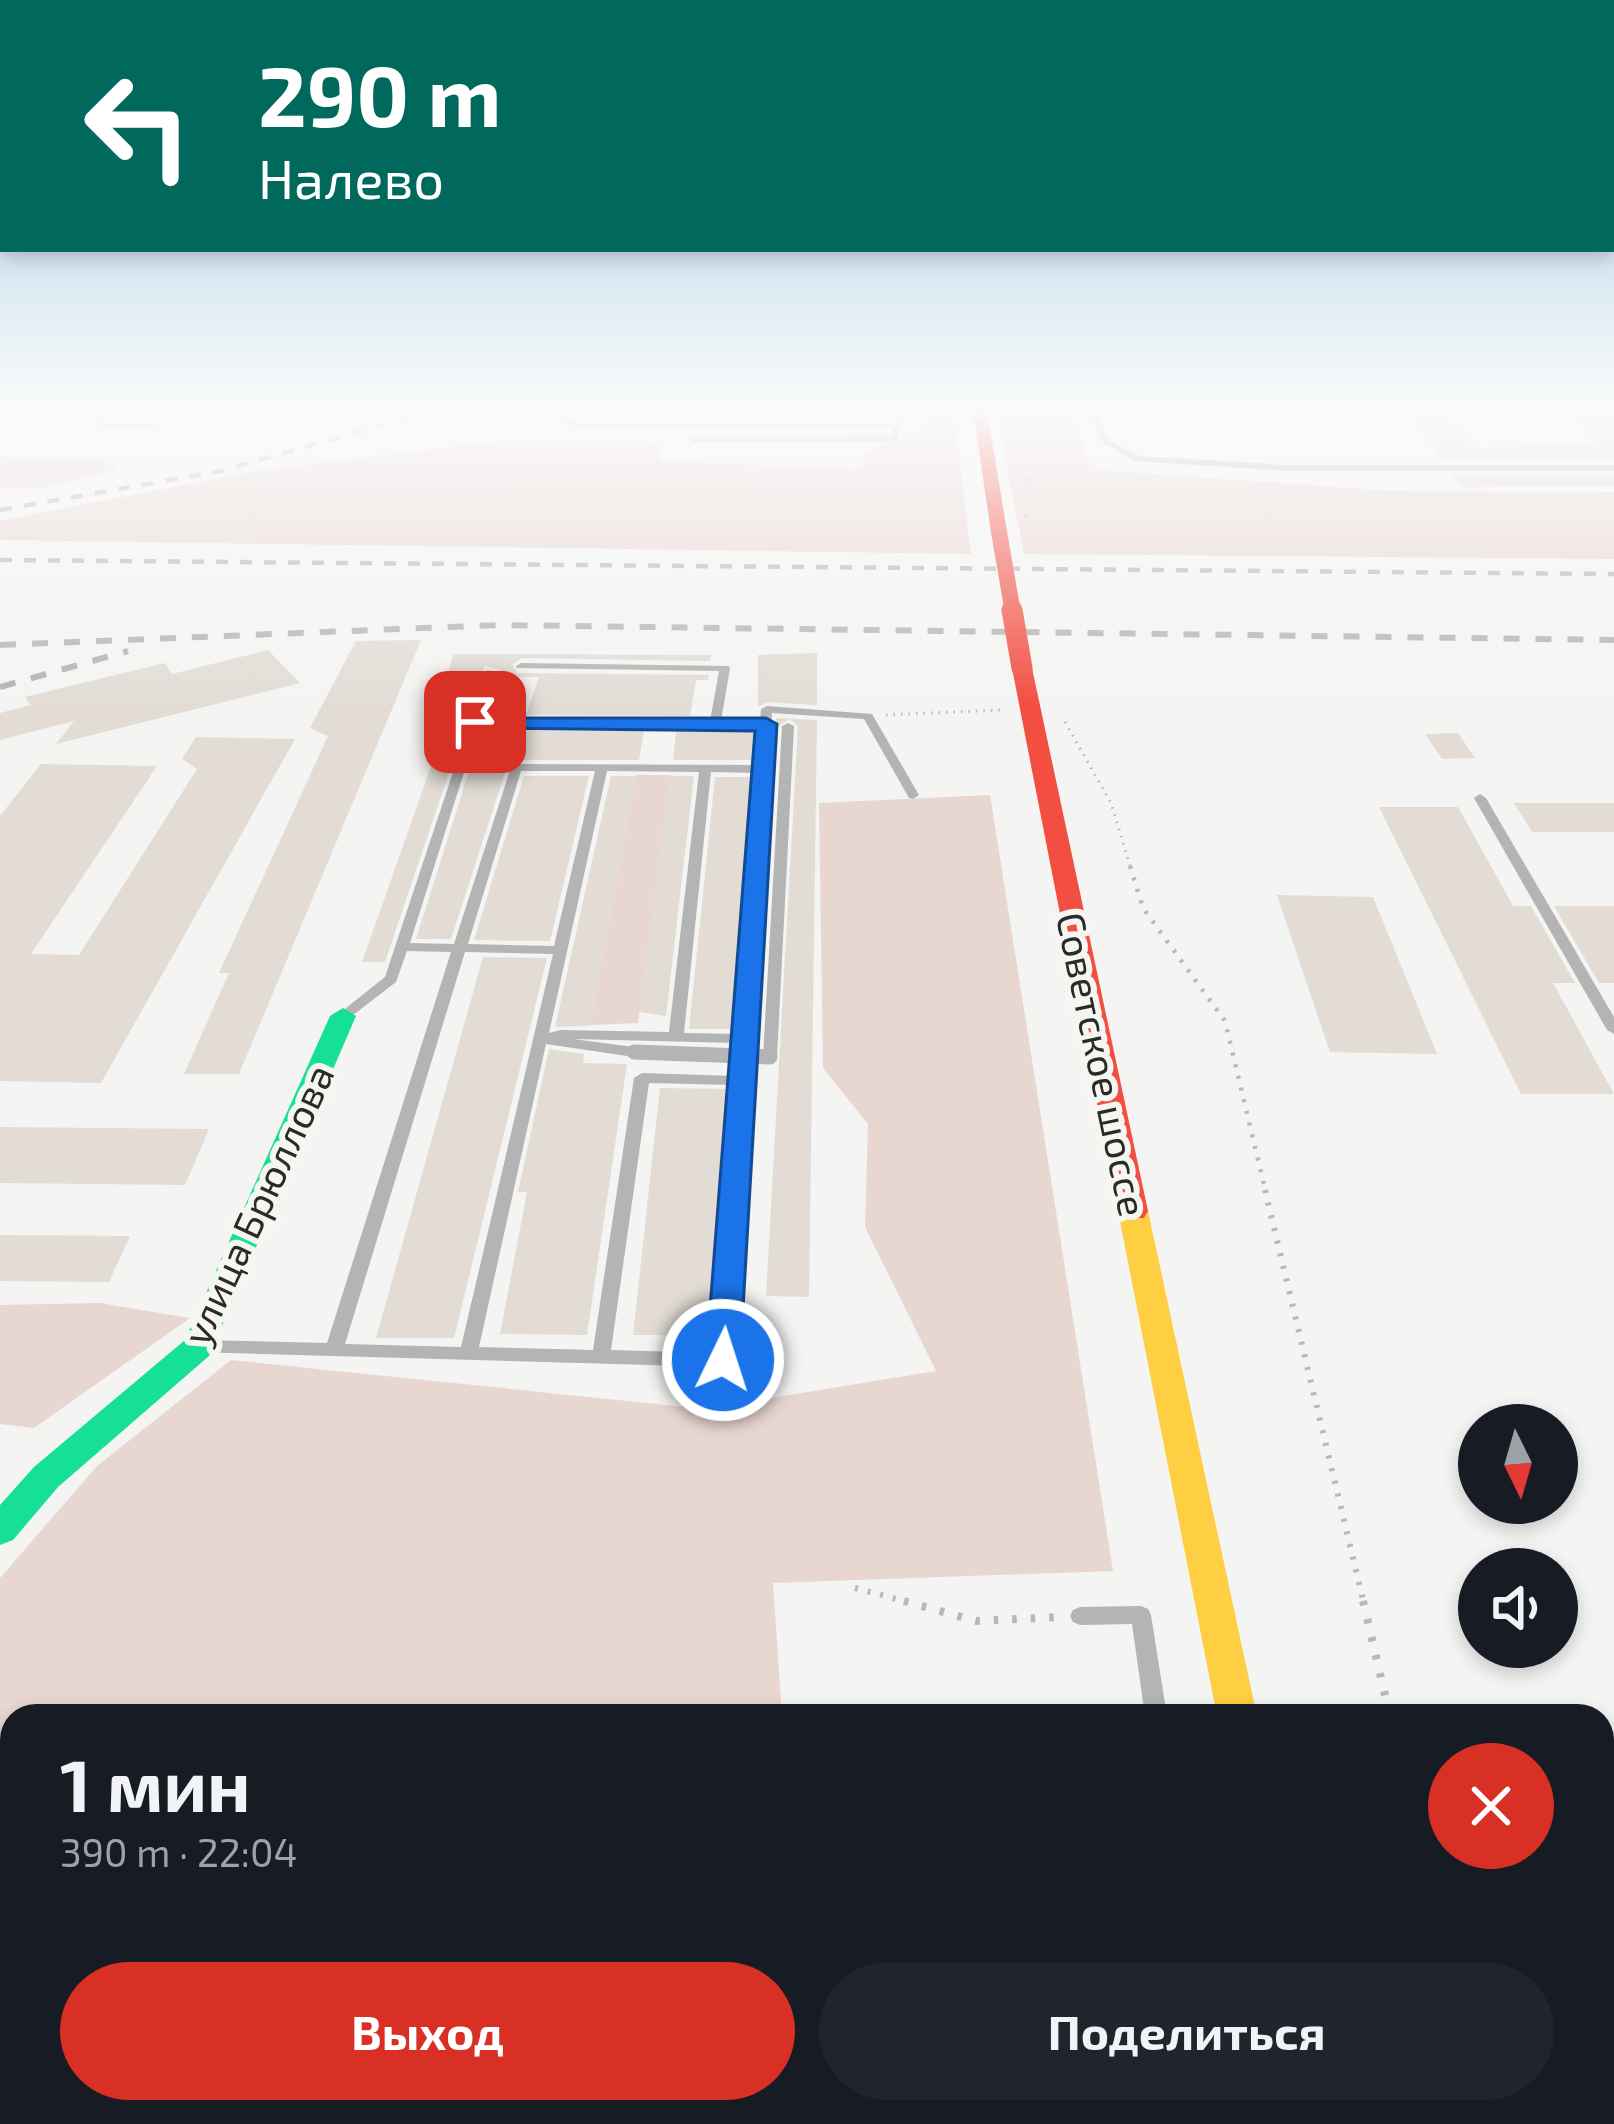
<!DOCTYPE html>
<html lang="ru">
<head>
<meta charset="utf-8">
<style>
	body { margin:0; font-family:"Exo 2",sans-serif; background:#20242c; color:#f1f3f6; height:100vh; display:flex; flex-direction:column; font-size:45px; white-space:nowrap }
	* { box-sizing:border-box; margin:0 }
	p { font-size:39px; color:#9ea1a6 }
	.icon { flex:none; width:66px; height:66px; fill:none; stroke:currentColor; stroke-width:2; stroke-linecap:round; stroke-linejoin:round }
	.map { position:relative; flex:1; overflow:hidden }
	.side { position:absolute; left:0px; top:1704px; width:1614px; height:420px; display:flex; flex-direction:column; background:#171b24; border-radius:36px 36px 0 0; box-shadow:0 6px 18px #0003 }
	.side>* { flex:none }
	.guide { position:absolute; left:0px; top:0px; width:1614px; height:252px; box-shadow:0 6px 18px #0003; background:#00695c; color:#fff; overflow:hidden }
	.needle { width:78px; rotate:175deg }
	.buttons { position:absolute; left:1458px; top:1404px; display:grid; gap:24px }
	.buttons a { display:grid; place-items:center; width:120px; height:120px; border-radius:50%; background:#171b24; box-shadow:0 6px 18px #0003; font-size:60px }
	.pin { position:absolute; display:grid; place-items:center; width:102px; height:102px; color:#fff; margin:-51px; border-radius:24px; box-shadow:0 6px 18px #0006 }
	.me { position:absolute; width:132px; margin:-66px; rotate:4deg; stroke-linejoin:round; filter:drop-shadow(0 0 9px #0008) }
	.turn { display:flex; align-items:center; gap:42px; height:252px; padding:0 60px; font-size:54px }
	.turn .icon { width:156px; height:156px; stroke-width:2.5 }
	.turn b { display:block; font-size:84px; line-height:102px }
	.round { display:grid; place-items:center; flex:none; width:126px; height:126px; border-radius:63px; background:#20242c }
	.headline { display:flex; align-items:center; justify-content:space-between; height:204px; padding:0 60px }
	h1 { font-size:72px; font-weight:700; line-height:90px }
	.cta { display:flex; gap:24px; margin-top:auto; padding:24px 60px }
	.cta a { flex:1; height:138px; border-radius:72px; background:#d93025; color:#fff; font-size:48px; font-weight:700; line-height:138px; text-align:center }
	.cta a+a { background:#20242c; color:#f1f3f6 }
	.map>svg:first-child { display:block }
	.green { fill:#e8d6d1 }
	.building { fill:#e2dcd5 }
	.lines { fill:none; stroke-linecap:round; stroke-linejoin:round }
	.path-far3 { stroke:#b8b8b8; stroke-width:3; stroke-dasharray:1.5 6; stroke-linecap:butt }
	.path-far2 { stroke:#b8b8b8; stroke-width:4.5; stroke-dasharray:3 9; stroke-linecap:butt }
	.path-far1 { stroke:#b8b8b8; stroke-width:6; stroke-dasharray:3 10; stroke-linecap:butt }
	.path { stroke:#b8b8b8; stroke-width:8; stroke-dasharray:4.5 14; stroke-linecap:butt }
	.lane { fill:#b3b4b3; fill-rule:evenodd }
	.fast { fill:#16e098; fill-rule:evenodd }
	.slow { fill:#ffcf43; fill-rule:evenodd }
	.jam { fill:#f24e42; fill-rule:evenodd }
	.tram { stroke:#b3b3b2; stroke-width:4.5 }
	.rail-far1 { stroke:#b3b3b2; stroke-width:4.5; stroke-dasharray:12 12; stroke-linecap:butt }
	.rail { stroke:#b3b3b2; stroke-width:6; stroke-dasharray:16 16; stroke-linecap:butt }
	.lane-bridge { stroke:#b3b4b3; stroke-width:15 }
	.jam-bridge-far1 { stroke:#f24e42; stroke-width:16 }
	.jam-bridge { stroke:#f24e42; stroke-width:21 }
	.route { fill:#1a73e8; stroke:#114b97; stroke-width:3 }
	.labels { text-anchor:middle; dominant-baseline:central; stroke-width:12; stroke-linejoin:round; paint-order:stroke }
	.street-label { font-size:39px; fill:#2a2a29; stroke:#f5f5f2 }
</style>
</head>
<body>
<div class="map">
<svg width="1614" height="2124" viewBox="0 0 1614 2124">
	<rect width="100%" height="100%" fill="#f4f4f3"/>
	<g class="green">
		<polygon points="947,410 954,411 971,554 0,540 0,521 256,471 500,441 645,441 657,444 660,461 863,469 866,451 919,434 925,413"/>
		<polygon points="996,410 1074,410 1085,455 1097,470 1393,491 1614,492 1614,559 1024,554"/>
		<polygon points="0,457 102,459 117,469 37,489 0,488"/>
		<polygon points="636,775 671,775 638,1023 590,1025"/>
		<polygon points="990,795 1113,1571 773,1583 782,1716 12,1716 12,1806 0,1793 0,1578 97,1466 231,1360 705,1409 936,1371 865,1227 868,1124 823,1068 819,803"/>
		<polygon points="100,1303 190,1318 34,1428 0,1424 0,1305"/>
		<polygon points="1188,2112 1189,2124 322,2124 313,2114"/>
	</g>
	<g class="building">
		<polygon points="1407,411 1447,412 1476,448 1598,443 1568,414 1614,414 1614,460 1442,460"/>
		<polygon points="1452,476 1614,476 1614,486 1460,487"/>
		<polygon points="421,640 239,1074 184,1074 229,973 219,973 328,736 310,728 356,641"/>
		<polygon points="268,650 300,683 56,744 74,721 0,740 0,713 31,705 25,697 165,663 172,674"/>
		<polygon points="817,653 817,705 767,702 758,707 758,655"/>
		<polygon points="453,654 711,655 710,661 521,658 512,665 517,673 709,675 708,680 696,680 690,716 526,715 539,677 499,677 500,670 485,666 385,962 362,962 452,707 440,707"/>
		<polygon points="776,718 817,720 809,1297 766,1296 798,726 790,719 778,726 756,1044"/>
		<polygon points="482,730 644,731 639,760 509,760 451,939 416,939"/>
		<polygon points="676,732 755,732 753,760 673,760"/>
		<polygon points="1458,733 1475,758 1442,759 1425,734"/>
		<polygon points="196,737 295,739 101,1083 0,1081 0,816 41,764 157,766 31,954 79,955 197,769 182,759"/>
		<polygon points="524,776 589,776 550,941 474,940"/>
		<polygon points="611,776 636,776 590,1026 555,1027"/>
		<polygon points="670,776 694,776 666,1016 639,1012"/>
		<polygon points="715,777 752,777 734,1029 689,1029"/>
		<polygon points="1514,803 1614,803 1614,832 1532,832"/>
		<polygon points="1379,807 1458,807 1513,906 1531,906 1575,983 1553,983 1614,1094 1521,1094"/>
		<polygon points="1277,895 1373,897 1437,1054 1330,1052"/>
		<polygon points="1554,906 1614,906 1614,983 1599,983"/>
		<polygon points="483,957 547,958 454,1338 376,1338"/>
		<polygon points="549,1049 584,1054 583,1063 627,1064 587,1335 500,1334 527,1192 518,1192"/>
		<polygon points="660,1088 729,1089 711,1335 633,1335"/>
		<polygon points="0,1127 209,1129 185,1185 0,1183"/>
		<polygon points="0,1235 130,1236 109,1282 0,1281"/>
	</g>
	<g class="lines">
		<g class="path-far3">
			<polyline points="1026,517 1028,452 1038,410"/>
			<polyline points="886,715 1000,710"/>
			<polyline points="1065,722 1111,803 1131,869"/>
		</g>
		<polyline class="path-far2" points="1130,866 1143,908 1225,1021 1266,1193"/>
		<g class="path-far1">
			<polyline points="1265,1190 1364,1604"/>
			<polyline points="855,1588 915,1604"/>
		</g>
		<g class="path">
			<polyline points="904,1601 976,1621 1062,1617"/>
			<polyline points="1363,1601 1390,1716"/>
			<polyline points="1490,2112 1494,2124"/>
		</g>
		<g class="lane">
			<polygon points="101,410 109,410 104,420 107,424 157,425 161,427 157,429 102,428 96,420"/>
			<polygon points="558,410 566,410 568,420 581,424 895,424 900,410 908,410 897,439 893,442 693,442 689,439 690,437 890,436 893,428 581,428 561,423"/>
			<polygon points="1087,410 1095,410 1109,440 1137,456 1287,465 1614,465 1614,471 1287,471 1135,461 1103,443"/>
			<path d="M521,663L729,666L730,668L721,721L760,722L761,709L767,706L872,714L919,795L913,799L909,798L864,719L772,713L732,1360L729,1365L723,1367L195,1352L192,1347L195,1342L201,1340L327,1343L451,952L407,951L396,982L348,1019H338L336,1016L385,977L487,670L496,672L481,719L710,721L719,671L517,668L516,666ZM479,725L760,728L757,765L512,764L454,944L410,943ZM521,771H595L554,946L468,944ZM607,771L699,772L669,1032L561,1030L549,1033ZM711,772L757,773L738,1034L684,1033ZM465,952L553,954L461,1347L345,1344ZM573,1039L737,1043L735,1076L642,1073L634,1078L593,1350L479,1347L546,1044L634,1057L641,1052L634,1047ZM649,1083L734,1085L714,1353L611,1350Z"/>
			<polygon points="788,723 794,726 777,1057 770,1062 763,1057 782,726"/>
			<polygon points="1480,794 1486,798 1614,1017 1614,1034 1607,1030 1474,798"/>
			<polygon points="1141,1606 1148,1609 1151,1615 1167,1716 1145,1716 1132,1624 1080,1625 1073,1622 1070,1616 1073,1610 1080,1607"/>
			<polygon points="1602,1978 1614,1979 1614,2003 1602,2002"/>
			<polygon points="127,2112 159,2112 153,2124 121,2124"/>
			<polygon points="1207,2112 1233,2112 1235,2124 1209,2124"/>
		</g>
		<g class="fast">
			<polygon points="343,1008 356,1016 209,1356 58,1487 13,1540 0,1545 0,1505 34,1467 185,1340 330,1016"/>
			<polygon points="0,2004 12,2009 12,2065 0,2060"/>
			<polygon points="1296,2112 1344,2112 1346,2124 1298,2124"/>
		</g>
		<g class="slow">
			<polygon points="1133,1201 1144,1204 1148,1211 1257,1716 1217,1716 1118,1211 1122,1204"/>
			<polygon points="0,1844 12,1848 12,1899 0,1894"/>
			<polygon points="46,2112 99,2112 104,2124 51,2124"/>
			<polygon points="198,2112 251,2112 256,2124 203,2124"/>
		</g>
		<g class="jam">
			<polygon points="973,410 987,410 1007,532 999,537 991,532"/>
			<polygon points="1022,662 1032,668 1148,1211 1144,1218 1122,1218 1118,1211 1012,668"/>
		</g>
		<g class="tram">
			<polyline points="0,1933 12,1947"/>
			<polyline points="0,1959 12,1973"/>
			<polyline points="129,2112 139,2124"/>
			<polyline points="156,2112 167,2124"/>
		</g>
		<g class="rail-far1">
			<polyline points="0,510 221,471 435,410"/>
			<polyline points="0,560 1614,574"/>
		</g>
		<g class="rail">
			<polyline points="0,645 499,625 1614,640"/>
			<polyline points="0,687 128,651"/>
		</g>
		<polyline class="lane-bridge" points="634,1052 770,1057"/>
		<polyline class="jam-bridge-far1" points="999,532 1013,613"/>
		<polyline class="jam-bridge" points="1012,610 1022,668"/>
	</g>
	<linearGradient id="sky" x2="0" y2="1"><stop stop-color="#97c7e1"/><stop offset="0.58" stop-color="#fafafa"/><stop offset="1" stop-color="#fafafa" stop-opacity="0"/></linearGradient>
	<rect width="1614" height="707" fill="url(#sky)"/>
	<polygon class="route" points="468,718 766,718 777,724 740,1360 735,1369 723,1373 706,1360 755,731 475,728 465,722"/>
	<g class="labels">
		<g class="street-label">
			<text transform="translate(1103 1064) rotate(78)">Советское шоссе</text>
			<text transform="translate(257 1204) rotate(-65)">улица Брюллова</text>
		</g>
	</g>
</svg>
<div class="buttons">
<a><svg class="needle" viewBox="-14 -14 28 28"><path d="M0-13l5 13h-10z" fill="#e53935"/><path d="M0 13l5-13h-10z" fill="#9ea1a6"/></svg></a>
<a><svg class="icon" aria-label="sound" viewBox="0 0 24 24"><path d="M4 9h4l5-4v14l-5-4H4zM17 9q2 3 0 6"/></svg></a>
</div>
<div class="pin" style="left:475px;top:722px;background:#d93025"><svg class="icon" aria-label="arrive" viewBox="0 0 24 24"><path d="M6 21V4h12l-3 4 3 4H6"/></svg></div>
<svg class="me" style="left:723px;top:1360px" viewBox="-20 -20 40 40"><circle r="17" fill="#1a73e8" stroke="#fff" stroke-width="3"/><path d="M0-11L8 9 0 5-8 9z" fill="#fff"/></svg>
<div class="guide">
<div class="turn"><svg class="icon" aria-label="left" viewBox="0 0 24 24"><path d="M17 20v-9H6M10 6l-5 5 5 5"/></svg><div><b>290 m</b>Налево</div></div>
</div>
<section class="side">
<div class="headline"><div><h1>1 мин</h1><p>390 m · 22:04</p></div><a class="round" style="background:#d93025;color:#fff"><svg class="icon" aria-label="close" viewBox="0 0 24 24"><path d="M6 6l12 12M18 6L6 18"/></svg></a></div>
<div class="cta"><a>Выход</a><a>Поделиться</a></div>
</section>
</div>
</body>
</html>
